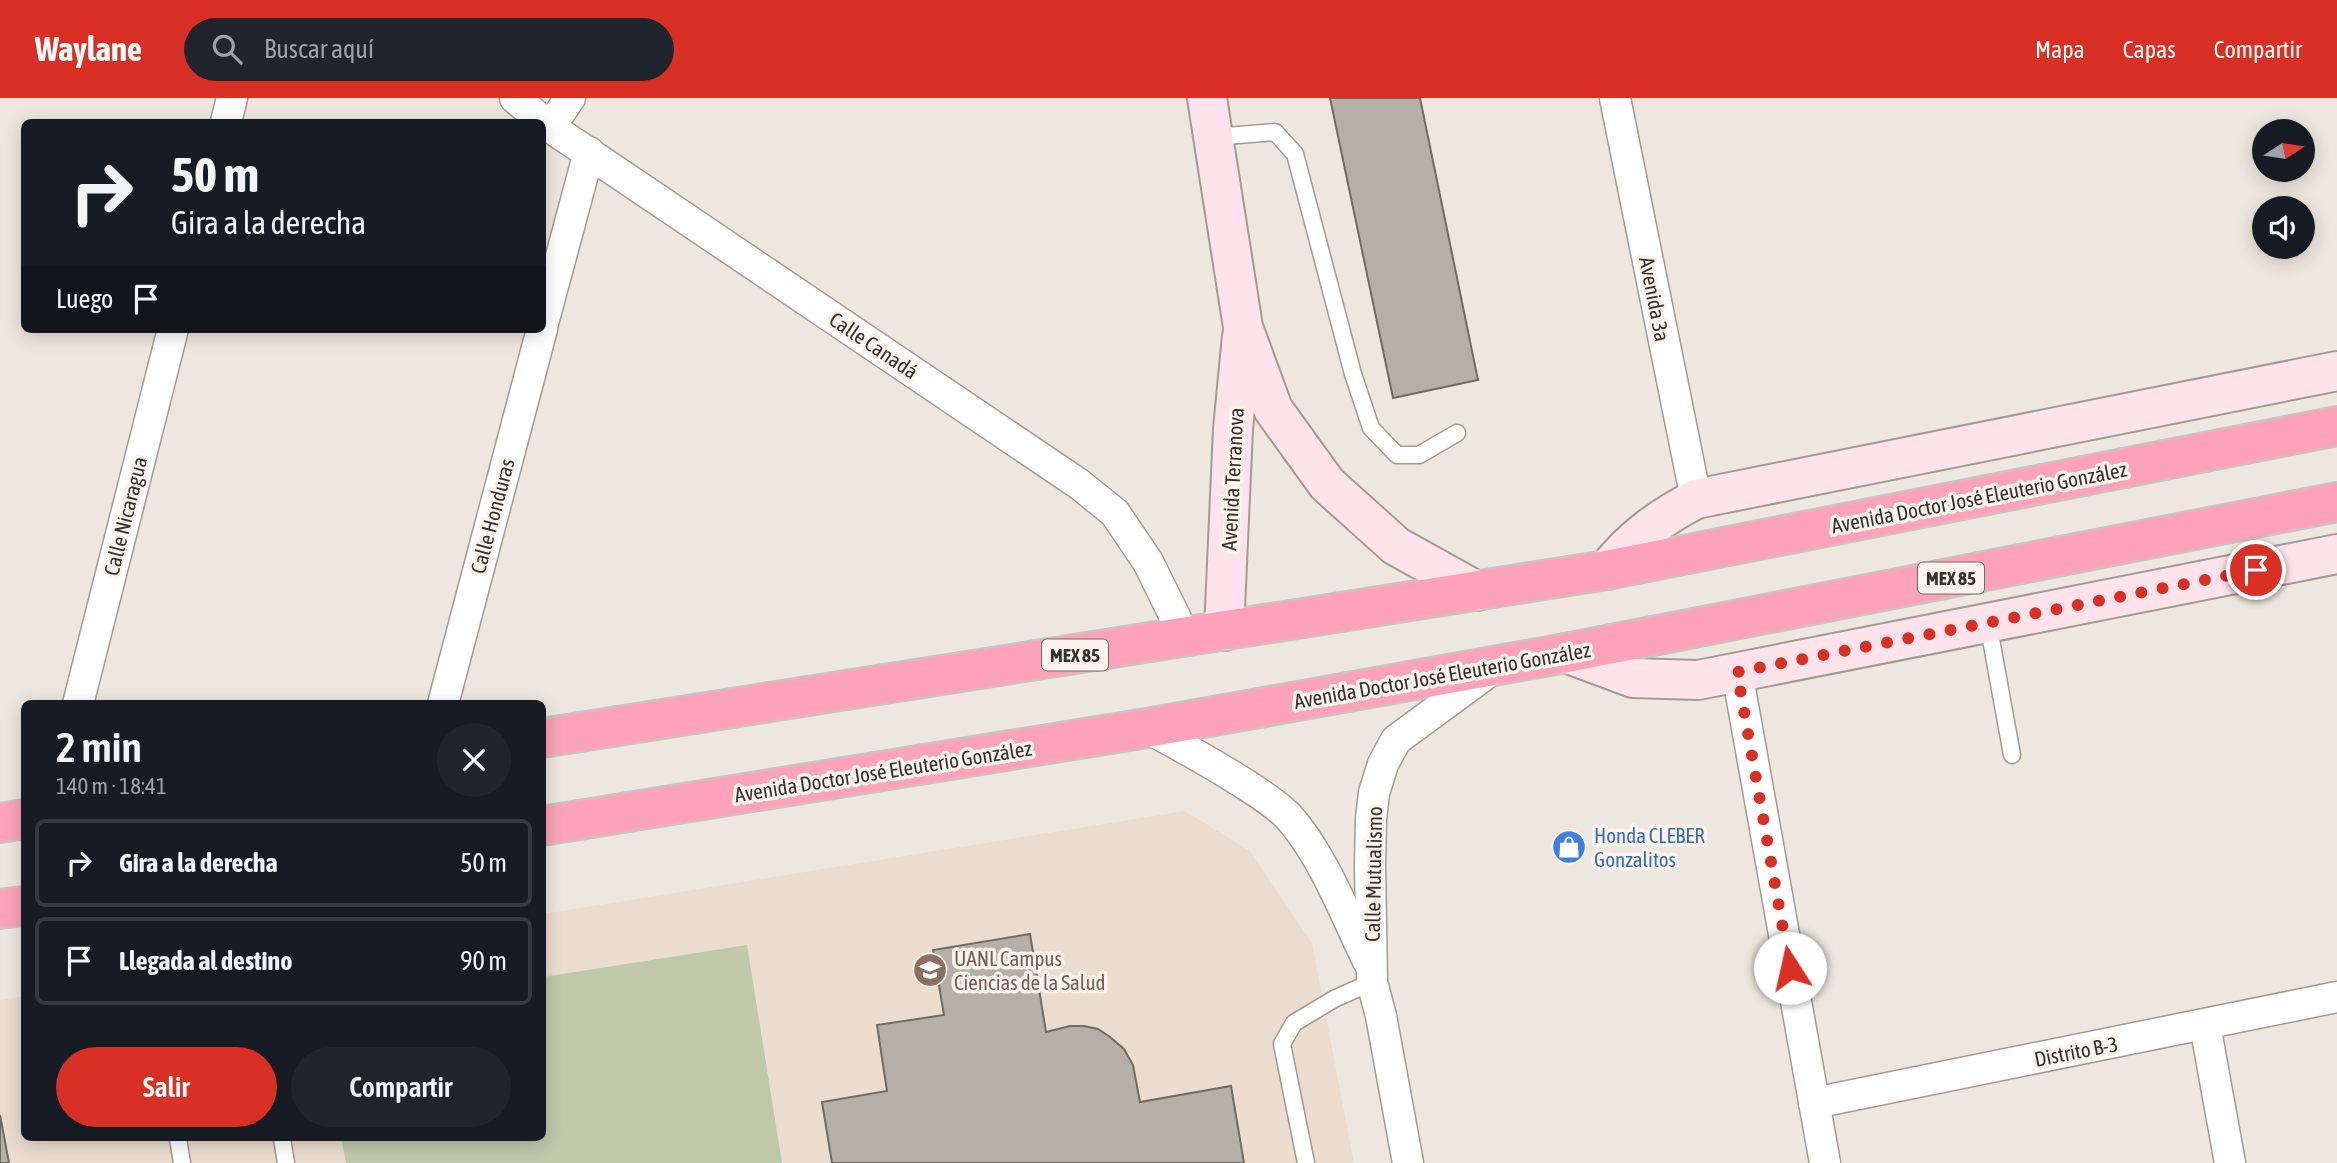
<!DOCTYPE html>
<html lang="es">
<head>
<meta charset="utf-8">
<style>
	body { margin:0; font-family:"Asap Condensed",sans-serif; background:#20242c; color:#f1f3f6; height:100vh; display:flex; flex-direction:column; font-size:26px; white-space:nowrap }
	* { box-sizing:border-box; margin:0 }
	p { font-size:23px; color:#9ea1a6 }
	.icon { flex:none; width:38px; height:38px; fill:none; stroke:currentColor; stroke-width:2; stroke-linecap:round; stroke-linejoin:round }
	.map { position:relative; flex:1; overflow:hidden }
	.panel { position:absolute; left:21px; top:602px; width:525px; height:441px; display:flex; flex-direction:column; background:#171b24; border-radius:10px; box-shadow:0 4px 18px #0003 }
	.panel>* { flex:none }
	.guide { position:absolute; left:21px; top:21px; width:525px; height:214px; border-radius:10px; box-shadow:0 4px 18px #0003; background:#171b24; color:#f1f3f6; overflow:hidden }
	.needle { width:46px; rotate:78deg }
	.fabs { position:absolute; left:2252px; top:21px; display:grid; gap:14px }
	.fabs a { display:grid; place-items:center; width:63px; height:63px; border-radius:50%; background:#171b24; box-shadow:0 4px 18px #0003; font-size:35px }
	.pin { position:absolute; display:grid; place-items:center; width:60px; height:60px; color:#fff; margin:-30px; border:4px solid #fff; border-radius:50%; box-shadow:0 2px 7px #0007 }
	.me { position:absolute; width:77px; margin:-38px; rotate:350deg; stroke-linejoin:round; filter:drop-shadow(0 0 5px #0008) }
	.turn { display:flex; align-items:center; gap:24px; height:147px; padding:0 35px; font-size:32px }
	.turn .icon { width:91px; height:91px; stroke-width:2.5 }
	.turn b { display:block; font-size:49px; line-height:60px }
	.then { display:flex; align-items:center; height:66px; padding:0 35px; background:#0003; gap:14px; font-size:26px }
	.round { display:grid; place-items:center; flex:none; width:74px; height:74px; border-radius:37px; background:#20242c }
	.head { display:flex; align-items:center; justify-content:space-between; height:119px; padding:0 35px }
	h1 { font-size:42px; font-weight:600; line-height:52px }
	.action { display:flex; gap:14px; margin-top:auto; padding:14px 35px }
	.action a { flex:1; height:80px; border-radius:42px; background:#d93025; color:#fff; font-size:28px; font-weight:600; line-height:80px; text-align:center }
	.action a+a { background:#20242c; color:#f1f3f6 }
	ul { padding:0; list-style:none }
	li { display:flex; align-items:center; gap:21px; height:88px; margin:0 14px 10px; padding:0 21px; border:4px solid #363941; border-radius:10px }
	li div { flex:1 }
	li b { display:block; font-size:26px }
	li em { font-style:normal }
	header { display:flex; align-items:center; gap:42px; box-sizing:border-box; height:98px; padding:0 35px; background:#d93025; color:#fff }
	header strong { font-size:33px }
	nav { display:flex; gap:38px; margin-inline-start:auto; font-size:24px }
	.search { width:490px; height:63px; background:#20242c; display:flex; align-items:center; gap:18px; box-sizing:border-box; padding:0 24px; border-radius:38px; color:#9ea1a6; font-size:26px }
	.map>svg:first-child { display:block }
	.built { fill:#eaddcf }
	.green { fill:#bfc9aa }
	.building { fill:#b6afa7; stroke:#716b64; stroke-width:2 }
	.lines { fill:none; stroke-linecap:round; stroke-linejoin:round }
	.lane-casing { stroke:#a29b93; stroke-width:19 }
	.street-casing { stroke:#a29b93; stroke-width:33 }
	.secondary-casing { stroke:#a29b93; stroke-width:42 }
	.highway-casing { stroke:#c6c5c4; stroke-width:42 }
	.lane { stroke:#fff; stroke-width:16 }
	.street { stroke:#fff; stroke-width:30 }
	.secondary { stroke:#fee3eb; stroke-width:38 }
	.highway { stroke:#fca3bb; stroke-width:38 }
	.route { stroke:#d93025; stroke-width:12; stroke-dasharray:0 21.6 }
	.labels { text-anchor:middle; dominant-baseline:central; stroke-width:7; stroke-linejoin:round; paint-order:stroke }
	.shield { fill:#fcf4ec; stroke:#706c67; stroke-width:2 }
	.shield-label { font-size:19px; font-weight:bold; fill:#34312e }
	.street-label { font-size:21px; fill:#34312e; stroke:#fcf4ec }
	.shop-label { font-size:21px; fill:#366cbe; stroke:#fcf4ec; text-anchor:start }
	.education-label { font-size:21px; fill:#785e54; stroke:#fcf4ec; text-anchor:start }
</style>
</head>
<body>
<header>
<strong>Waylane</strong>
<div class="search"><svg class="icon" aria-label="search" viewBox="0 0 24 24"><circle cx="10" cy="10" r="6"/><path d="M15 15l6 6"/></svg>Buscar aquí</div>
<nav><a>Mapa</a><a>Capas</a><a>Compartir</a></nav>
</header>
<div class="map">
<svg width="2337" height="1065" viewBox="0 0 2337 1065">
	<rect width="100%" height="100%" fill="#eee7df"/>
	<polygon class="built" points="1185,713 1250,753 1312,845 1354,1065 0,1065 0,902 24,898 24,1040 542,1040 543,816"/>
	<polygon class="green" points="747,847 782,1065 346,1065 341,1040 542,1040 543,879"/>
	<g class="building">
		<polygon points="1330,0 1420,0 1478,282 1393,300"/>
		<polygon points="1030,836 1046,934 1070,928 1084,928 1098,931 1110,939 1124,951 1133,967 1140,1004 1231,988 1244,1065 832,1065 822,1004 887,993 877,927 944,917 933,852"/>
		<polygon points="0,1017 9,1065 0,1065"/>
	</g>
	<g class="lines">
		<g class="lane-casing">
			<g id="lane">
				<polyline points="1214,39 1275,34 1295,56 1353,276 1371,330 1397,357 1419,357 1457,335"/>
				<polyline points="1988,525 2012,657"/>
				<polyline points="178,1040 182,1065"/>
				<polyline points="282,1040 286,1065"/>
				<polyline points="1306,1065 1282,946 1294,925 1334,901 1372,884"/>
			</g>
		</g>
		<g class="street-casing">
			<g id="street">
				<polyline points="515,0 550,29 1079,386 1115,415 1148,464 1185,539"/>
				<polyline points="1615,0 1696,401"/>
				<polyline points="226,24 232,0"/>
				<polyline points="550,29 570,0"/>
				<polyline points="542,229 589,54"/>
				<polyline points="1737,574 1825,1065"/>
				<polyline points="78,606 173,231"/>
				<polyline points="443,606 542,231"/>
				<path d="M1147,630C1179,647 1210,664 1240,683C1257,694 1274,704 1288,718C1323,757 1345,816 1368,863"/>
				<polyline points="2205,927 2230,1065"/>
				<polyline points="1814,1005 2337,899"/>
				<polyline points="1408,1065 1381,918 1372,884 1370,767 1371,721 1374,695 1383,666 1396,642 1494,570"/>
			</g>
		</g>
		<g class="secondary-casing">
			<g id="secondary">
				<polyline points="1207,0 1243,229 1273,311 1327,386 1396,448 1477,493"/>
				<path d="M1607,472C1632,440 1660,420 1696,401L2337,273"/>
				<polyline points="1224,533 1233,331 1242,238"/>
				<polyline points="1566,555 1633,580 1698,582 2337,456"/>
			</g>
		</g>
		<g class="highway-casing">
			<g id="highway">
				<polyline points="542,640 1607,472 2337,328"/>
				<polyline points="0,725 24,721"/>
				<polyline points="542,728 1147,630 1566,555 2337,404"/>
				<polyline points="0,811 24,808"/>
			</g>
		</g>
		<use href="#lane" class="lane"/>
		<use href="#street" class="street"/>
		<use href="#secondary" class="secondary"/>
		<use href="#highway" class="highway"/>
	</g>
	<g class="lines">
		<polyline class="route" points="1790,870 1737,574 2256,472"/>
	</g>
	<defs>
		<g id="shop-disc" transform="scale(1.75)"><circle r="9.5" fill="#3f7fe0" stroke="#fcf4ec"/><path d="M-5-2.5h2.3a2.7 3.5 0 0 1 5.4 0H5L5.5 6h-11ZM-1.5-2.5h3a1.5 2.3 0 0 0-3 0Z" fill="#fff"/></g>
		<g id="university-disc" transform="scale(1.75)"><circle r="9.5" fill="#8d6e63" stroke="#fcf4ec"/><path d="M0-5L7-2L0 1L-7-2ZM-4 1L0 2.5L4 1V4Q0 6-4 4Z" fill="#fff"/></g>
	</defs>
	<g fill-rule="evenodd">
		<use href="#shop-disc" x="1569" y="749"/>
		<use href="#university-disc" x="930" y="872"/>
	</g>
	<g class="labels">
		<g class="shield">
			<rect x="1918" y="464.5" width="66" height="31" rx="5"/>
			<rect x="1042" y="541.5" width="66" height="31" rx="5"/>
		</g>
		<g class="shield-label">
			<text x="1951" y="480">MEX 85</text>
			<text x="1075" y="557">MEX 85</text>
		</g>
		<g class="street-label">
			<text transform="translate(1655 201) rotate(79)">Avenida 3a</text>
			<text transform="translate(874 247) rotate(34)">Calle Canadá</text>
			<text transform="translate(1232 381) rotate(-87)">Avenida Terranova</text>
			<text transform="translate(1979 399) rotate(-11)">Avenida Doctor José Eleuterio González</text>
			<text transform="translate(125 418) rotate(-76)">Calle Nicaragua</text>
			<text transform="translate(492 418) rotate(-75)">Calle Honduras</text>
			<text transform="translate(1442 577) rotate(-10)">Avenida Doctor José Eleuterio González</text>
			<text transform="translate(883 673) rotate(-9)">Avenida Doctor José Eleuterio González</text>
			<text transform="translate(1373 776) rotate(-89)">Calle Mutualismo</text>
			<text transform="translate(2076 953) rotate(-11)">Distrito B-3</text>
		</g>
		<g class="shop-label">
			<text x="1594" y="737">Honda CLEBER<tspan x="1594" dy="24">Gonzalitos</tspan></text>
		</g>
		<g class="education-label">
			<text x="954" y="860">UANL Campus<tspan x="954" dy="24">Ciencias de la Salud</tspan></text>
		</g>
	</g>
</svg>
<div class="fabs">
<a><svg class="needle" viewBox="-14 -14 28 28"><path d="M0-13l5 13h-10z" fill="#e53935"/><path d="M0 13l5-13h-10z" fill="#9ea1a6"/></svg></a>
<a><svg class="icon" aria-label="sound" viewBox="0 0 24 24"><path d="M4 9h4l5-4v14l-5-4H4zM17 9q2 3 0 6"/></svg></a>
</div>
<div class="pin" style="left:2256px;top:472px;background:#d93025"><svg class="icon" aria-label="arrive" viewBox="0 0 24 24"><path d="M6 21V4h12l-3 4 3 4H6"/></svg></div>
<svg class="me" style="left:1790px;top:870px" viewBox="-20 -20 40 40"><circle r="19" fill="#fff"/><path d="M0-13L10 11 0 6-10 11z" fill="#d93025"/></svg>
<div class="guide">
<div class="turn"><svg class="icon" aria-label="right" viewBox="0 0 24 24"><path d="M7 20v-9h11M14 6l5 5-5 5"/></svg><div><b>50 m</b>Gira a la derecha</div></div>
<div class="then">Luego<svg class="icon" aria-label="arrive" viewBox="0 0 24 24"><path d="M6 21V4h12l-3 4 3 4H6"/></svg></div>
</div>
<section class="panel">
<div class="head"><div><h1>2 min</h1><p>140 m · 18:41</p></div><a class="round"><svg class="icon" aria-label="close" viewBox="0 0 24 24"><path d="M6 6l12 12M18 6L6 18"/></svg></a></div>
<ul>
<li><svg class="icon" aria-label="right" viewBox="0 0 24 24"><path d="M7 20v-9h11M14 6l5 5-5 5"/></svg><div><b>Gira a la derecha</b></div><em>50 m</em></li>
<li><svg class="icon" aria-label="arrive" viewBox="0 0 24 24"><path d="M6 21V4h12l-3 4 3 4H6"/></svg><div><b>Llegada al destino</b></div><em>90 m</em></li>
</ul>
<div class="action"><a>Salir</a><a>Compartir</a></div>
</section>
</div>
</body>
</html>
